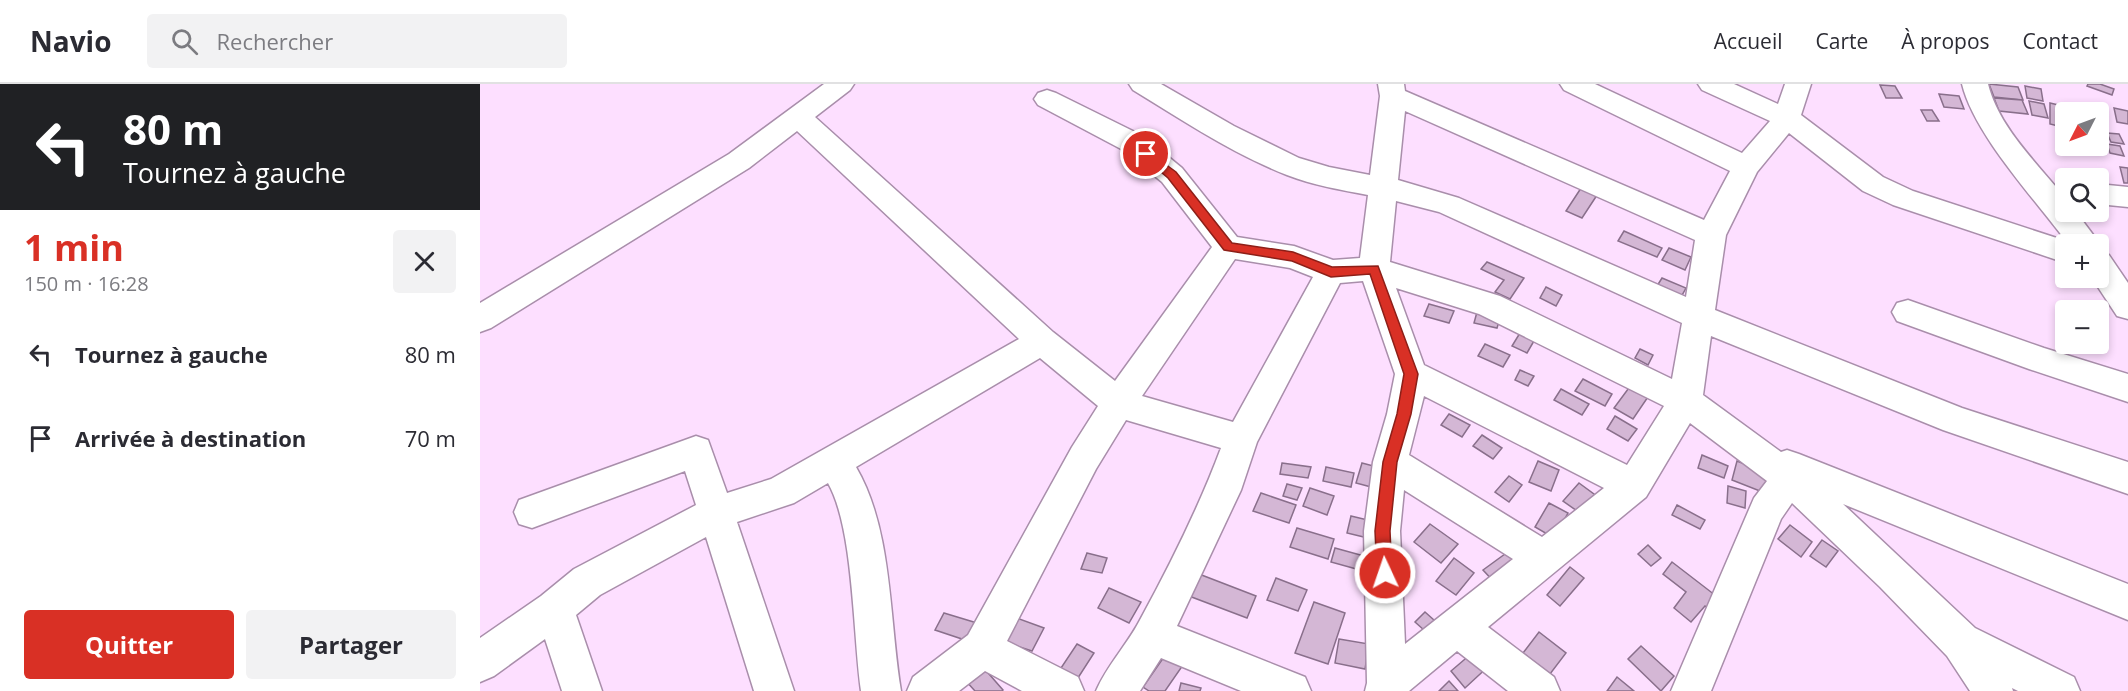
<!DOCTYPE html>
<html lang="fr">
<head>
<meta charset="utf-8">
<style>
	body { margin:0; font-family:"Open Sans",sans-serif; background:#f2f2f3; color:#2b2b33; height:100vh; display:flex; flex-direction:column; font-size:22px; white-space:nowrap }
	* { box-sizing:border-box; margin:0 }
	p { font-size:20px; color:#7c7c81 }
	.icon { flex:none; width:33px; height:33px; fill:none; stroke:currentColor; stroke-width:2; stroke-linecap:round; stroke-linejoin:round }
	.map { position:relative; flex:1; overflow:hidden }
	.sheet { display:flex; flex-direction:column; background:#fff; width:480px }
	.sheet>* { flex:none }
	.guide { background:#202124; color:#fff; overflow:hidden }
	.needle { width:39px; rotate:228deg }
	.buttons { position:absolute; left:1575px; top:18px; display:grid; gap:12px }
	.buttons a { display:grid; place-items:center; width:54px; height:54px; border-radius:6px; background:#fff; box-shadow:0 3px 9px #0003; font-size:30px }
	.pin { position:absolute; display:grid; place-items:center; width:51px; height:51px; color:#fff; margin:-26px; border:3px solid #fff; border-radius:50%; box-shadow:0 2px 6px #0007 }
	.me { position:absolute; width:66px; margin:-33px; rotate:357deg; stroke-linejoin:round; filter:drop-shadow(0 0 4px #0008) }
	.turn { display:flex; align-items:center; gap:21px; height:126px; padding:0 24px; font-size:27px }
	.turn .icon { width:78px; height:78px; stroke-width:2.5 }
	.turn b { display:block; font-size:42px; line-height:51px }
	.round { display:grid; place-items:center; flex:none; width:63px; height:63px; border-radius:6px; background:#f2f2f3 }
	.overview { display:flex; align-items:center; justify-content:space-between; height:102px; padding:0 24px }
	h1 { font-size:36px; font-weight:700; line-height:45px; color:#d93025 }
	.action { display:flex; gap:12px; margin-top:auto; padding:12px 24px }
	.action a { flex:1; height:69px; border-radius:6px; background:#d93025; color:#fff; font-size:24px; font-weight:700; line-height:69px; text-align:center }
	.action a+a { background:#f2f2f3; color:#2b2b33 }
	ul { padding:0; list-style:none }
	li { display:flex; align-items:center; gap:18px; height:84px; padding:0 24px }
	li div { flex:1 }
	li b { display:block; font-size:22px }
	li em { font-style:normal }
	header { display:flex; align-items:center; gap:36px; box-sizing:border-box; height:84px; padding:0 30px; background:#fff; border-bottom:2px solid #e1e1e2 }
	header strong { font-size:28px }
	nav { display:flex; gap:33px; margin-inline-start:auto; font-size:21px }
	.search { width:420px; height:54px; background:#f2f2f3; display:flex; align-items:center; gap:15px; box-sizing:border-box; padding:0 21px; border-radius:6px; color:#7c7c81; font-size:22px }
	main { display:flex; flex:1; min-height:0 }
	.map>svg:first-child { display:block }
	.building { fill:#d4b7d5; stroke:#896f8b; stroke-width:1.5 }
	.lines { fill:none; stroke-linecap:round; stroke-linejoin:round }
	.minor-casing { stroke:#a98eab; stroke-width:3 }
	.minor { fill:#fff; fill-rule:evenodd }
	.route { fill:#d93025; stroke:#8d1f18; stroke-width:1.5 }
</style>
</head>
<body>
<header>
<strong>Navio</strong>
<div class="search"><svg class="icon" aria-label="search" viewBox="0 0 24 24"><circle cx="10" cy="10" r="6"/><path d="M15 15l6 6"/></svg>Rechercher</div>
<nav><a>Accueil</a><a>Carte</a><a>À propos</a><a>Contact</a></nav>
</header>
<main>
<section class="sheet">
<div class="guide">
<div class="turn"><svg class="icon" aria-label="left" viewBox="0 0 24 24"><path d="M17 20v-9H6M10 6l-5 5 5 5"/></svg><div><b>80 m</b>Tournez à gauche</div></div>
</div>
<div class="overview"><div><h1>1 min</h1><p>150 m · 16:28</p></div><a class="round"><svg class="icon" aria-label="close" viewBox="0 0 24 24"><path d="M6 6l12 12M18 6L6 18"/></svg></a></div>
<ul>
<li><svg class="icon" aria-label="left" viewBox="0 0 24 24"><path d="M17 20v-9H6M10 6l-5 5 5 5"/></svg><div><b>Tournez à gauche</b></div><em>80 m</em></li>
<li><svg class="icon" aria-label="arrive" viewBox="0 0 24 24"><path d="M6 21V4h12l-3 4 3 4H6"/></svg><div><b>Arrivée à destination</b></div><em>70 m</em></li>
</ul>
<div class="action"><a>Quitter</a><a>Partager</a></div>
</section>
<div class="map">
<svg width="1648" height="607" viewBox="0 0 1648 607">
	<rect width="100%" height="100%" fill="#fddfff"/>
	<g class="building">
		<polygon points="1509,0 1538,3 1543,16 1514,13"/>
		<polygon points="1608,0 1620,0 1634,5 1632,11 1607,2"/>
		<polygon points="1400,1 1415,2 1422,14 1406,14"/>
		<polygon points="1545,2 1561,5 1563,17 1547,14"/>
		<polygon points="1459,10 1479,12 1484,25 1464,23"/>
		<polygon points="1514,14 1542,16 1548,30 1519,27"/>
		<polygon points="1549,17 1564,20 1568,34 1552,31"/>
		<polygon points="1570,19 1608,28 1586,28 1586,44 1570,40"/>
		<polygon points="1634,24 1648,27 1648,40 1637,38"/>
		<polygon points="1441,26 1452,26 1459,37 1447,37"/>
		<polygon points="1627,49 1639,50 1644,60 1631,58"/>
		<polygon points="1627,60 1640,62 1644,72 1630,69"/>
		<polygon points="1640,83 1648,84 1648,99 1644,99"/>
		<polygon points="1105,98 1121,105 1102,134 1086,127"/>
		<polygon points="1144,147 1182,164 1177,173 1138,157"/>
		<polygon points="1189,164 1211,173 1205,186 1182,176"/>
		<polygon points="1007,178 1044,194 1030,215 1015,208 1024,196 1001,185"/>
		<polygon points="1182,194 1206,204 1201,213 1177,202"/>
		<polygon points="1066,203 1082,211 1076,222 1060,214"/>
		<polygon points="949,220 974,227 969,239 944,232"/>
		<polygon points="997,228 1020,234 1017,244 994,239"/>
		<polygon points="1043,244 1058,250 1047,269 1032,262"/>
		<polygon points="1005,260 1030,271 1023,283 998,272"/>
		<polygon points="1160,265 1173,271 1168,281 1155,274"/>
		<polygon points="1040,286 1054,292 1048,302 1035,296"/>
		<polygon points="1103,295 1132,310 1125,322 1095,307"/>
		<polygon points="1154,297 1172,307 1153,335 1134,324"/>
		<polygon points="1081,305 1109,320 1102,331 1074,316"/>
		<polygon points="969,330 990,341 982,353 961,341"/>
		<polygon points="1135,332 1157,345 1148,357 1127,345"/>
		<polygon points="1002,351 1022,364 1013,375 993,362"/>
		<polygon points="1222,371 1248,382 1244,394 1218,384"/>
		<polygon points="1058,377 1079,386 1071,407 1049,398"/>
		<polygon points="1257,377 1295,392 1290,411 1252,396"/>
		<polygon points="802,379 831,383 828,394 800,390"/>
		<polygon points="882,379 901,384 895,404 876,399"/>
		<polygon points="846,383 874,389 871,403 843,397"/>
		<polygon points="1029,392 1042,401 1029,418 1015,408"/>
		<polygon points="1099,399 1122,416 1107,434 1083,417"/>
		<polygon points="807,400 822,404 817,416 803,412"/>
		<polygon points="1248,402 1266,407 1265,424 1247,419"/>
		<polygon points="830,404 854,412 847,431 823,422"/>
		<polygon points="781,409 816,421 809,439 773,427"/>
		<polygon points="1069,419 1088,429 1074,454 1055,443"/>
		<polygon points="1197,421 1225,436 1220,445 1192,431"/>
		<polygon points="871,432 892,437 888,454 867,449"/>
		<polygon points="950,440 978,460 961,479 934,458"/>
		<polygon points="1310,441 1332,458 1321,473 1298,455"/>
		<polygon points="817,444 854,455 848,475 810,463"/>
		<polygon points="1342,456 1358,467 1346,483 1330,472"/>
		<polygon points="1168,461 1181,474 1171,482 1158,470"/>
		<polygon points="1036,462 1049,477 1017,501 1003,486"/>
		<polygon points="855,464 895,475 891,489 851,478"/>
		<polygon points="607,469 627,474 622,489 601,485"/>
		<polygon points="974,474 994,489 976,511 956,497"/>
		<polygon points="1192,478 1244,518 1235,529 1225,522 1211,538 1194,524 1206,508 1183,490"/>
		<polygon points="1090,483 1104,494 1080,522 1067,511"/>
		<polygon points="719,490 776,512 767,534 709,512"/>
		<polygon points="796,494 827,506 818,527 787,516"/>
		<polygon points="629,504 661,518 649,539 618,524"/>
		<polygon points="834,518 865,529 848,580 815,569"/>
		<polygon points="945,528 963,544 954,555 935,538"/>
		<polygon points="464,529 497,539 488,557 455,546"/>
		<polygon points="531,532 564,544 552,567 519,556"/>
		<polygon points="1059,548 1086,569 1070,590 1043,569"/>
		<polygon points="859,555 889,560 885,585 855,579"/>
		<polygon points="597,560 614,569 596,597 579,587"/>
		<polygon points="1161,562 1194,592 1181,607 1148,575"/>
		<polygon points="998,564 1012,579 985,604 971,587"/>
		<polygon points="686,570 703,581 685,607 669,607 663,603"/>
		<polygon points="502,582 523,606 522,607 495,607 486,597"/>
		<polygon points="1137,593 1154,607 1127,607"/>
		<polygon points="969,597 978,607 959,607"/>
		<polygon points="701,599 721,604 720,607 699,607"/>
	</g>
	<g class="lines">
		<g class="minor-casing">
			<g id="minor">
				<path d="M344,0H374L370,6L335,33L573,248L635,297L732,163L682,98L643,66L558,21L554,15L558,9L567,6L576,9L663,52L702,84L757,153L814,162L853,176L880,174L888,111C861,106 833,101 807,91C753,70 702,36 653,6L649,0H681L754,42L819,74L849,83L890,91L900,12L898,0H924L925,7L1224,136L1250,87L1084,6L1080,0H1115L1262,69L1290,37L1222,6L1218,0H1254L1298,20L1305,0H1331L1321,31L1403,93L1433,107L1586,157C1554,114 1494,50 1482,0H1508C1519,44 1558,80 1586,115V128H1596L1620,160L1618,162V160H1586V179L1413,121L1383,107L1309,49L1277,88L1246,151L1235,226L1482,324L1648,378V410L1463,346L1231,252L1223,311L1301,368L1307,366L1319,370L1648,500V536L1363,420L1495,544L1594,593L1600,607H1538L1532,604L1533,607H1490L1467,572L1400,503L1312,419L1301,435L1231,607H1191L1274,414L1287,397L1210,339L1166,413L1008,543L1074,593L1080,607H1028L977,567L929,607H885L887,599L884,447L893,378L907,330L915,290L883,197L860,199L777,358L761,406L697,542L825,593L831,607H761L681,574L660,607H616C627,581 647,561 660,536C690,481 719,423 741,364L646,336L616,385L527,557L598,593L604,607H542L505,587L479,607H427L433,593L488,551L592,363L618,322L560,274L376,383C413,446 409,536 421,607H381C373,552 374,444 348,399L314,419L257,438L314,607H274L226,453L120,511L96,531L122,607H82L65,555L14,592L0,598V554L61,512L94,485L216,421L205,387L52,444L39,440L34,428L39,416L216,352L228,356L247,409L291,395L539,255L317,47L269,84L11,244L0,248V219L249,70ZM925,27L1215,156L1206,213L979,114L918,96ZM916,117L959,128L1202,239L1192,295L1020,212L910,178ZM755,175L810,184L833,193L753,338L662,312ZM916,204L999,230L1184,322L1147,381L944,281ZM944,312L1124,404L1062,453L929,371ZM924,406L1033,475L925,560L920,447Z"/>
				<polygon points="1618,100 1648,103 1648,123 1618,120"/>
				<polygon points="1618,168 1629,171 1648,199 1648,235 1637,232 1612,194 1618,194"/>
				<polygon points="1428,216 1564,264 1648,290 1648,318 1549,285 1417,237 1412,228 1417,219"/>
			</g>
		</g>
		<use href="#minor" class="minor"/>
	</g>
	<polygon class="route" points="666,66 696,88 752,159 813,168 852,183 898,182 938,290 931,330 917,378 910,447 912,489 910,494 905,497 899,494 897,489 895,447 903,378 917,330 924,290 890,190 851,193 812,177 744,166 688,94 662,72 660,70"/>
</svg>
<div class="buttons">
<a><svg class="needle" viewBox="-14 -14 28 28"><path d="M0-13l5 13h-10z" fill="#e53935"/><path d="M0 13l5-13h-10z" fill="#7c7c81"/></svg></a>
<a><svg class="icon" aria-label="search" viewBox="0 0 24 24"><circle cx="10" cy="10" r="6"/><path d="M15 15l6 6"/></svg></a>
<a>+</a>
<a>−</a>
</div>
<div class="pin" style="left:666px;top:70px;background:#d93025"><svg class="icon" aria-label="arrive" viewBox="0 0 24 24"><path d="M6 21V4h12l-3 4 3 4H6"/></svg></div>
<svg class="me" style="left:905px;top:489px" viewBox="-20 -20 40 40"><circle r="17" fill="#d93025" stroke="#fff" stroke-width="3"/><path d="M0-11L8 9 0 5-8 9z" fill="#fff"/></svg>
</div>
</main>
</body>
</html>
